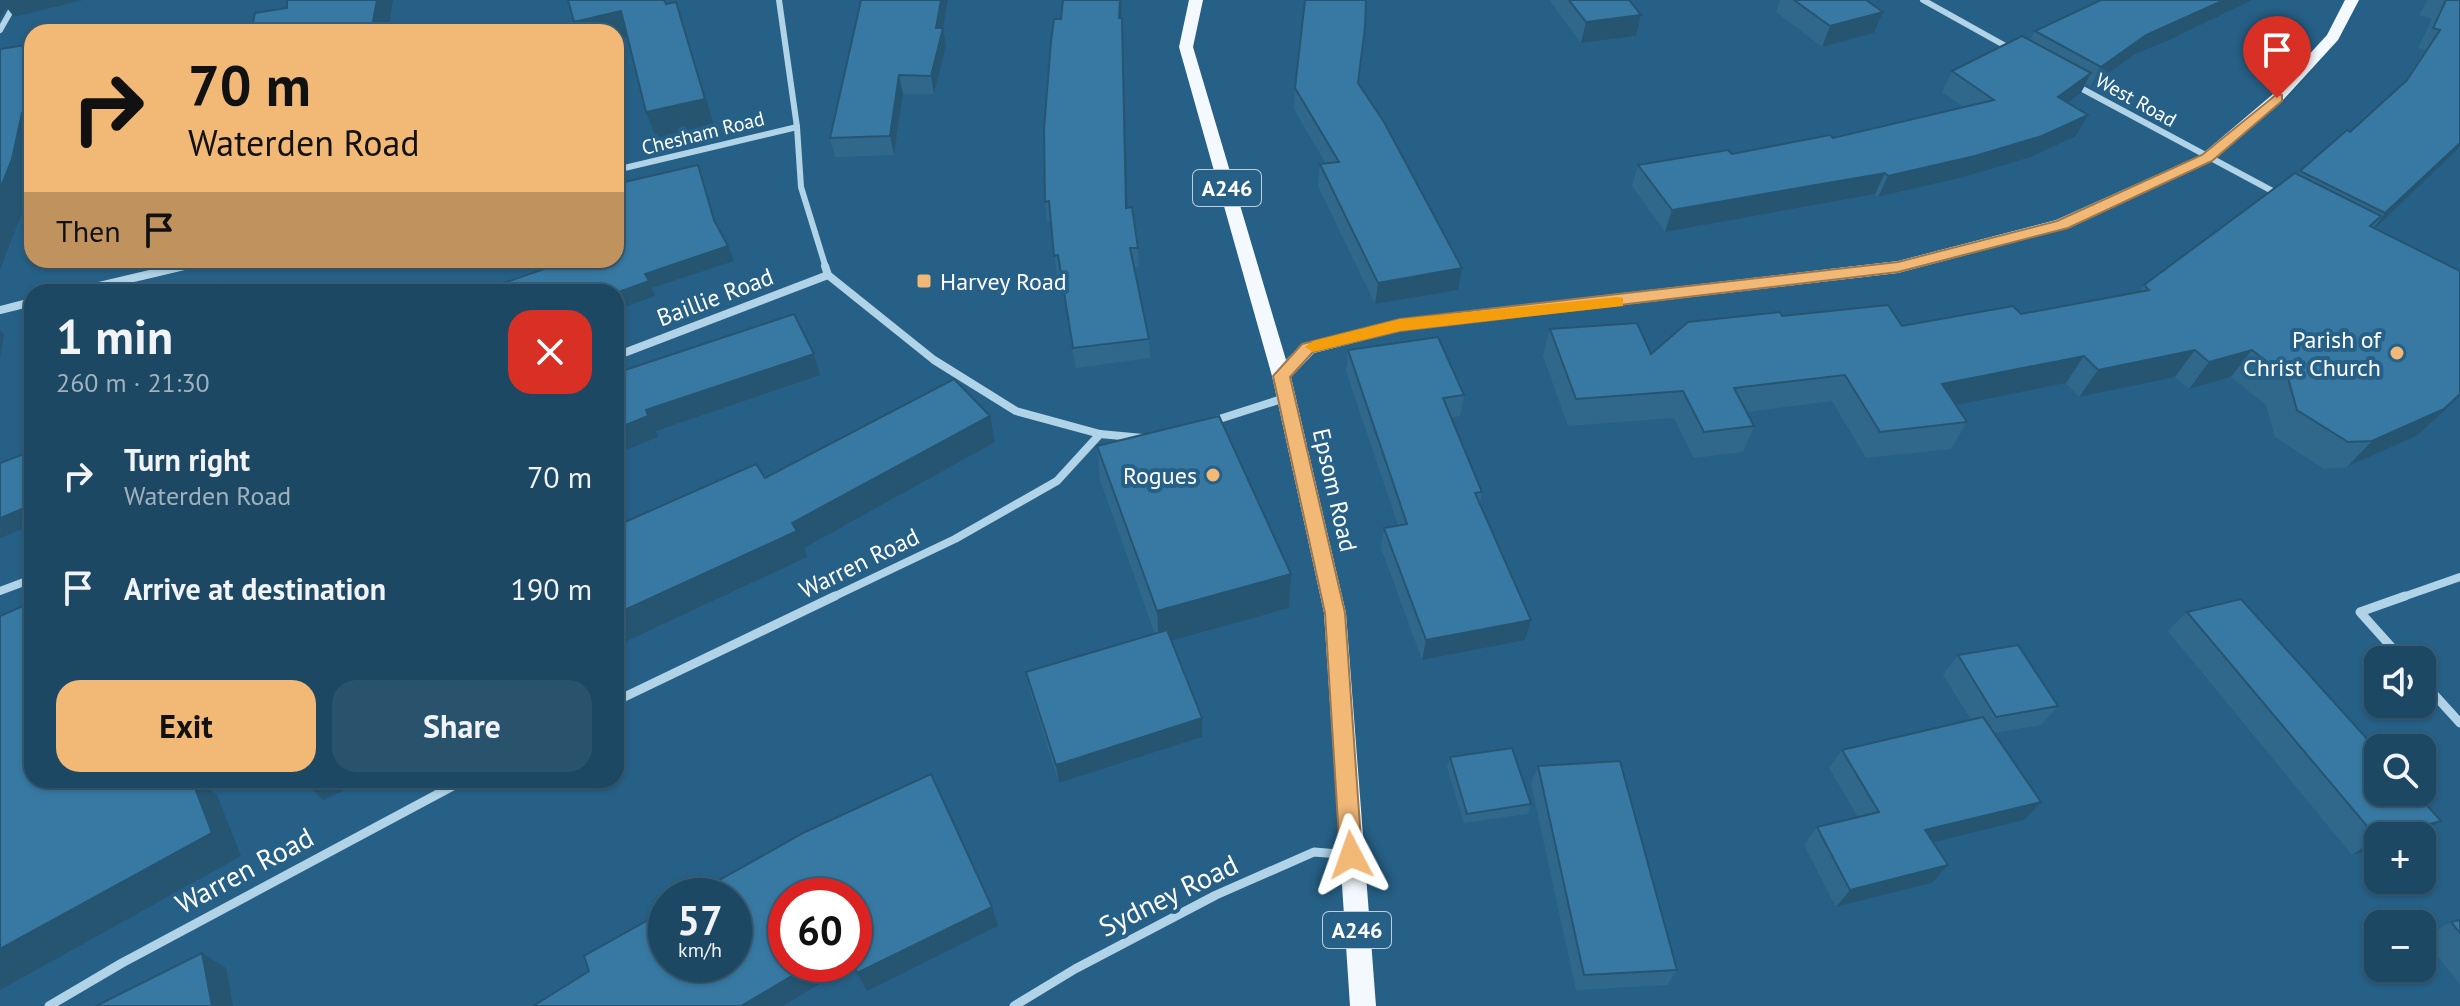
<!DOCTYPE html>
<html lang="en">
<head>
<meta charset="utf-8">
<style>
	body { margin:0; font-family:"PT Sans",sans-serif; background:#29526d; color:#f1f3f6; height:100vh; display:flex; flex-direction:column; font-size:30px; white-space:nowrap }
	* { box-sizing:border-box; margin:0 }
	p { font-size:26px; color:#a0b2bf }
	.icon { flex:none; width:44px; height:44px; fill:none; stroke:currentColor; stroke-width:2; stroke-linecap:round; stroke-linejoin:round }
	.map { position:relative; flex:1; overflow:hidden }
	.panel { position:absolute; left:24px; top:284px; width:600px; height:504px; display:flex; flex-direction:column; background:#1c4864; border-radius:24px; box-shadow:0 2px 6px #0004,0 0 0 2px #3a6078 }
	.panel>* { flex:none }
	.banner { position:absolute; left:24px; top:24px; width:600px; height:244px; border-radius:24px; box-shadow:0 2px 6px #0004,0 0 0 2px #3a6078; background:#f1b876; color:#111; overflow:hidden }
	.controls { position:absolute; left:2364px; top:646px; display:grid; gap:16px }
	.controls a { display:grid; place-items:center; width:72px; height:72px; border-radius:16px; background:#1c4864; box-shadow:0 2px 6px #0004,0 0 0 2px #3a6078; font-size:40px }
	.speed { position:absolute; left:648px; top:878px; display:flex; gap:16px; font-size:40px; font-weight:700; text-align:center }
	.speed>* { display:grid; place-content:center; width:104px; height:104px; border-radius:50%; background:#1c4864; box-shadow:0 2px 6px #0004,0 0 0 2px #3a6078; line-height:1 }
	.speed small { font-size:20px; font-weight:400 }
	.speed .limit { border:12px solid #d22; background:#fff; color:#111 }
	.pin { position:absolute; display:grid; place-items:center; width:68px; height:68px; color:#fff; margin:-82px -34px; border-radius:50% 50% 50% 0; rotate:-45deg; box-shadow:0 0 8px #0007 }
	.pin .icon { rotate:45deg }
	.me { position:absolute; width:88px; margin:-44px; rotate:356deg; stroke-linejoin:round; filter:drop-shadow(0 0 6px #0008) }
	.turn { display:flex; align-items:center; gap:28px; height:168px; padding:0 32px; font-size:36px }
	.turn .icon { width:104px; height:104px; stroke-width:2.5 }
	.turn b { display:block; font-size:56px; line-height:68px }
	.then { display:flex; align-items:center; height:76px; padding:0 32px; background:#0003; gap:16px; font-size:30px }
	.round { display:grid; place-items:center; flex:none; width:84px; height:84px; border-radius:24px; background:#29526d }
	.head { display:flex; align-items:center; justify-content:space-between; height:136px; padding:0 32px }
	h1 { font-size:48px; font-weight:700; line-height:60px }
	.primary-button { display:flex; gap:16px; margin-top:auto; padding:16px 32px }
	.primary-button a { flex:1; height:92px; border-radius:24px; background:#f1b876; color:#111; font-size:32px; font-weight:700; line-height:92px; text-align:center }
	.primary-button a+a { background:#29526d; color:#f1f3f6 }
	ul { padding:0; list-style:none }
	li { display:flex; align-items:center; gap:24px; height:112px; padding:0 32px }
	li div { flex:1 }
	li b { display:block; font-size:30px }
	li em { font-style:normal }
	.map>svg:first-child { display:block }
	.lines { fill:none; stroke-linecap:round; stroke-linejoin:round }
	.minor-far2 { stroke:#b1d3e8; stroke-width:6 }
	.minor-far1 { stroke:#b1d3e8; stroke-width:8 }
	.minor { stroke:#b1d3e8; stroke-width:9 }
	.primary { fill:#f3f9fe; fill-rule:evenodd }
	.wall { fill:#2f688b }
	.shaded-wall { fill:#265571 }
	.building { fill:#3779a2; stroke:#265571; stroke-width:2 }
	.route { fill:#f1b876; stroke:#9d784d; stroke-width:2 }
	.slow { fill:#f59e0b }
	.poi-dot { fill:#f1b876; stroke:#266086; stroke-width:3 }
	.labels { text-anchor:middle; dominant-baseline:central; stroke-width:8; stroke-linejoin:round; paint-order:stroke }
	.far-street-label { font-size:20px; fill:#fff; stroke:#266086 }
	.shield { fill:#266086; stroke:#becfdb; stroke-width:2 }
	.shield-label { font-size:22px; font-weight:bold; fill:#fff }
	.poi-label { font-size:24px; fill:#fff; stroke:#266086; text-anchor:end }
	.street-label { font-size:24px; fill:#fff; stroke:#266086 }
	.near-street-label { font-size:28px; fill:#fff; stroke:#266086 }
</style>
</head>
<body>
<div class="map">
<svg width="2460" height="1006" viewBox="0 0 2460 1006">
	<rect width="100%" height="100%" fill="#266086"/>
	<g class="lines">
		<g class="minor-far2">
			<polyline points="779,0 797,127 801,187 826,268"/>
			<polyline points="1923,0 2011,49"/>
			<polyline points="0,30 17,0"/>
			<polyline points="2075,85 2278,194"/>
			<polyline points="616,170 797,127"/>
			<polyline points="175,268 208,260"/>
		</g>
		<g class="minor-far1">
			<polyline points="825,266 828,275 934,360 1016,411 1100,434 1143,438"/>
			<polyline points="74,292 184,266"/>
			<polyline points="0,310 32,302"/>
			<polyline points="616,356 828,275"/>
			<polyline points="1210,422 1285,398"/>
			<polyline points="0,591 32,579"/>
			<polyline points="831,598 955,539 1057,481 1100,434"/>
			<polyline points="2400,598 2460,577"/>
		</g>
		<g class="minor">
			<polyline points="2403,660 2360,612 2405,596"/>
			<polyline points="2422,681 2460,723"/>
			<polyline points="616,701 835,596"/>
			<polyline points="49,1006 122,963 464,780"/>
			<polyline points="1014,1006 1075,969 1216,895 1314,852 1351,855"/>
		</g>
		<polygon class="primary" points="1189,0 1203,0 1193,47 1286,360 1302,344 1400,319 1898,261 2056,220 2201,155 2272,95 2327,35 2345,0 2359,0 2338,40 2282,101 2213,161 2068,228 1898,273 1400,331 1314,353 1291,377 1346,613 1376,1006 1350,1006 1324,613 1272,376 1179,47"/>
	</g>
	<g class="wall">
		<polygon points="1551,0 1629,0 1641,15 1636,36 1581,43 1551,2"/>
		<polygon points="1780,0 1866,0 1883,12 1874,33 1822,47 1776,12"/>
		<polygon points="2428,0 2460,0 2460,147 2374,228 2460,271 2460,396 2418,435 2347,467 2324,469 2275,437 2266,405 2231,377 2189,389 2175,377 2079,397 2066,383 1956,405 1967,422 1951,449 1866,458 1832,401 1747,412 1754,426 1743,452 1694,458 1674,418 1568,426 1543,356 1550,329 1651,354 1782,316 1902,326 2021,314 2139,292 2144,285 2298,174 2300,171 2350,132 2403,84 2425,50 2418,48 2432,19 2419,15"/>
		<polygon points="1121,18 1123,36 1127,208 1138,248 1139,267 1134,268 1149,339 1150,358 1076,368 1060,274 1057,275 1051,221 1047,221 1045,202"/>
		<polygon points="1365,27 1359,84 1458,290 1375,304 1318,186 1320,164 1326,164 1294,109 1295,88"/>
		<polygon points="943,28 946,46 934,94 903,94 894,155 835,157 830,138"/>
		<polygon points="2035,31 2167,41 2135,54 2091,86 2086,84 2080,94 2068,103 2076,136 2031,157 1964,177 1878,197 1875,194 1665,232 1632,186 1638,165 1732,154 1833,138 1964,107 1942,92 1952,71 2030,40"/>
		<polygon points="32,44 32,188 0,270"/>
		<polygon points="1348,350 1464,395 1460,416 1451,418 1482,492 1480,503 1531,620 1525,640 1422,660 1381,548 1384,528 1398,525 1346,371"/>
		<polygon points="1097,446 1289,608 1171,640 1202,718 1202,737 1059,783 1030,691 1026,672 1155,634 1100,480"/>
		<polygon points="2187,612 2378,836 2378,848 2352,855 2168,631"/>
		<polygon points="1958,655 2058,706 2041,725 1994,733 2024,820 1933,842 1932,883 1836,907 1804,845 1817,827 1858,817 1829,768 1842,750 1971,720 1943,675"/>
		<polygon points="1450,757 1531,804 1528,814 1464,823 1447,767"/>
		<polygon points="1538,766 1677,970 1667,985 1576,990 1531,784"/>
		<polygon points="2460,920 2460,984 2423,938 2451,922"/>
	</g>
	<g class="shaded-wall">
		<polygon points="0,0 83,0 14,17 7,8 0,18"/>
		<polygon points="377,0 393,0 388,32 339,32"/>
		<polygon points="941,0 948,0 943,28 946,46 934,94 931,76 936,28"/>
		<polygon points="1120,0 1122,0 1120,36 1119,18"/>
		<polygon points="2224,0 2252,0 2167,41 2135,54 2091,86 2101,67 2146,35"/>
		<polygon points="676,2 714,125 656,138 646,112"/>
		<polygon points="621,11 630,36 616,39 616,32 578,32 574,22"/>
		<polygon points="1883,12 1874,33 1822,47 1830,26"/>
		<polygon points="1641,15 1636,36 1581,43 1586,22"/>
		<polygon points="1122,18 1123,36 1128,227 1126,208"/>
		<polygon points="2091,73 2080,94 2046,118 2058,97"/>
		<polygon points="899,75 903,94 894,155 890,136"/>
		<polygon points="22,113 32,125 32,188 0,270 0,189"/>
		<polygon points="2088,115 2076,136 2031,157 1964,177 1878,197 1888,176"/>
		<polygon points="2460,143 2460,147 2369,234 2385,213"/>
		<polygon points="1885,173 1875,194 1665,232 1672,210"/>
		<polygon points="728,246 734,261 652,288 655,296 616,310 616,293 645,274"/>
		<polygon points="1462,268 1458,290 1375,304 1378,283"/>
		<polygon points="0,330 4,335 0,357"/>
		<polygon points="2195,350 2175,377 2079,397 2098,370"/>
		<polygon points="2252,350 2231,377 2189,389 2209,362"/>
		<polygon points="814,354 820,375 656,431 658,437 616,454 616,429 646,410"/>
		<polygon points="2084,356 2066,383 1927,411 1942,384"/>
		<polygon points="2460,394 2460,396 2418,435 2347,467 2372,441"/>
		<polygon points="990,416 995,442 804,548 807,557 616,646 616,614 792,523"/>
		<polygon points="32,505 32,525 0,538 0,518"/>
		<polygon points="1291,574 1289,608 1159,644 1157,611"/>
		<polygon points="1531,620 1525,640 1422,660 1426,640"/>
		<polygon points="1202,718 1202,737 1059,783 1056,765"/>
		<polygon points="189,780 204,780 207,787 217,795 241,856 0,990 0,949"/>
		<polygon points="307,780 367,780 323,800 304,781"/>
		<polygon points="2041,802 2024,820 1910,848 1925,830"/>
		<polygon points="2441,821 2418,836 2384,836"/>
		<polygon points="2377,838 2378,838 2378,848 2352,855"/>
		<polygon points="1948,865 1932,883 1836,907 1850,890"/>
		<polygon points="992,907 998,926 867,991 857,973"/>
		<polygon points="202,953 226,968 233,1006 212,1006"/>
		<polygon points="812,964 852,964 783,1006 741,1006"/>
	</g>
	<g class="building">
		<polygon points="287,0 377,0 372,27 339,32 251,32 255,13 287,8"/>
		<polygon points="568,0 664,0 666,4 676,2 705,99 646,112 621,11 574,22"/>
		<polygon points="861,0 941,0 936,28 943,28 931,76 899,75 890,136 830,138"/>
		<polygon points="1063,0 1120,0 1119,18 1122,18 1126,208 1132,207 1138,248 1130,248 1149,339 1073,348 1058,255 1054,256 1049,201 1045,202 1044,129 1051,41 1054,19 1061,19"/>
		<polygon points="1305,0 1366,0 1365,27 1358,83 1384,122 1462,268 1378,283 1320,164 1339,162 1295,88"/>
		<polygon points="1569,0 1629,0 1641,15 1586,22"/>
		<polygon points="1794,0 1866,0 1883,12 1830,26"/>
		<polygon points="2101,0 2224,0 2146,35 2101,67 2035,31"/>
		<polygon points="2446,0 2460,0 2460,143 2385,213 2300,171 2347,130 2350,132 2407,80 2440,30 2433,28"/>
		<polygon points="2022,36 2091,73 2058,97 2088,115 2042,136 1975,156 1888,176 1885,173 1672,210 1638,165 1728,150 1732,154 1830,135 1833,138 1994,100 1952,71"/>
		<polygon points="32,44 32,113 22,113 12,159 0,189 0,49"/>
		<polygon points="698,165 714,220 728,246 645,274 649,281 616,293 616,292 478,292 570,260 616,260 616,184"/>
		<polygon points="2295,173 2381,216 2370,226 2460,271 2460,394 2444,409 2372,441 2348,442 2297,410 2288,378 2252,350 2209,362 2195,350 2098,370 2084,356 1942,384 1967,422 1880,432 1845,375 1734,388 1754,426 1704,432 1683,391 1576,399 1550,329 1637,323 1651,354 1688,322 1780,312 1782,316 1888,305 1902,326 2013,306 2021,314 2149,290 2144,285"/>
		<polygon points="217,283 220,292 190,292"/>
		<polygon points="794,314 814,354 646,410 648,416 616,429 616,373"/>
		<polygon points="1438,337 1464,395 1443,398 1482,492 1475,493 1531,620 1426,640 1384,528 1407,524 1348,350"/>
		<polygon points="954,379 990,416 792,523 797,531 616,614 616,526 756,464 765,478"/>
		<polygon points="1219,416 1291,574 1157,611 1097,446"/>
		<polygon points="32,451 32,505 0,518 0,463"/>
		<polygon points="2241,599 2378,751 2378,792 2415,792 2441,821 2384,836 2378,836 2377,838 2187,612"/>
		<polygon points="32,602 32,780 192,780 212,833 0,949 0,616"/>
		<polygon points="1167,630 1202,718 1056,765 1026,672"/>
		<polygon points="2018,645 2058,706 1996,717 1958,655"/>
		<polygon points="1983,717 2041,802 1925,830 1948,865 1850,890 1817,827 1879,812 1842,750"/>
		<polygon points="1512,748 1531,804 1467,814 1450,757"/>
		<polygon points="1620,761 1677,970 1584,975 1538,766"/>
		<polygon points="931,774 992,907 857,973 854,964 854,896 786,896 786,964 812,964 741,1006 533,1006 589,971 584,956 666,910 666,964 734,964 734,896 691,896 805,832"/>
		<polygon points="2460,920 2460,933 2451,922"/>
		<polygon points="202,953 212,1006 96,1006"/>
	</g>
	<polygon class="route" points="2277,94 2282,95 2282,101 2212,161 2068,228 1898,272 1400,331 1313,352 1290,377 1345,613 1362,855 1359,862 1351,865 1344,862 1340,855 1325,613 1273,376 1302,344 1400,319 1898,262 2057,221 2202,155"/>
	<polygon class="slow" points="1617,297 1623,298 1623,306 1400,331 1313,352 1305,347 1313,341 1400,319"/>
	<g class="poi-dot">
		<rect x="916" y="273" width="16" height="16" rx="4"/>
		<circle cx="2397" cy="353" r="8"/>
		<circle cx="1213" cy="475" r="8"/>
	</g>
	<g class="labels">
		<g class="far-street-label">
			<text transform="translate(2136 100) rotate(29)">West Road</text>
			<text transform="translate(703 133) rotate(-14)">Chesham Road</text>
		</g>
		<g class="shield">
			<rect x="1193" y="170" width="68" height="36" rx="6"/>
			<rect x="1323" y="912" width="68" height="36" rx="6"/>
		</g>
		<g class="shield-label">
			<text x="1227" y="188">A246</text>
			<text x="1357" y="930">A246</text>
		</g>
		<g class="poi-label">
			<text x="940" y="281" text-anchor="start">Harvey Road</text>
			<text x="2381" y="339">Parish of<tspan x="2381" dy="28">Christ Church</tspan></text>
			<text x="1197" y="475">Rogues</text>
		</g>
		<g class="street-label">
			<text transform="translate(715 297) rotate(-21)">Baillie Road</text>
			<text transform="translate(1335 490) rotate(77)">Epsom Road</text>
			<text transform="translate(859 563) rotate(-26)">Warren Road</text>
		</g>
		<g class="near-street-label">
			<text transform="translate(244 870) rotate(-28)">Warren Road</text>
			<text transform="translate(1168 895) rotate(-26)">Sydney Road</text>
		</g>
	</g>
</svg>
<div class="controls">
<a><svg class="icon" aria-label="sound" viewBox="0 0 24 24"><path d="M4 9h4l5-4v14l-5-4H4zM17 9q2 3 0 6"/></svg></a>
<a><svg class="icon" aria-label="search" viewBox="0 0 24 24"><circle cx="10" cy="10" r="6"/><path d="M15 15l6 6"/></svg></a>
<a>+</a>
<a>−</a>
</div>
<div class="speed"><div>57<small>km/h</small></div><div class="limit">60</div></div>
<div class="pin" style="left:2277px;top:98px;background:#d93025"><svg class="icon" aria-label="arrive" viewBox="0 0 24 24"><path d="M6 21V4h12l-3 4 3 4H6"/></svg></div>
<svg class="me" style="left:1351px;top:855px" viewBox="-20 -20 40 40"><path d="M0-17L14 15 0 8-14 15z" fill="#f1b876" stroke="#fff" stroke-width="4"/></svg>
<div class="banner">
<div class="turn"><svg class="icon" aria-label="right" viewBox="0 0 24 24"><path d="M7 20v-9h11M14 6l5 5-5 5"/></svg><div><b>70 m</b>Waterden Road</div></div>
<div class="then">Then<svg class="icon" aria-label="arrive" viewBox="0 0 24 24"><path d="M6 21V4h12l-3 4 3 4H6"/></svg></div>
</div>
<section class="panel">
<div class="head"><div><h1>1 min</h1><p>260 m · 21:30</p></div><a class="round" style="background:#d93025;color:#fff"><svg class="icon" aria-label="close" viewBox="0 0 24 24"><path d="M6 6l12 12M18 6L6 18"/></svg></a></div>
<ul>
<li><svg class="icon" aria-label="right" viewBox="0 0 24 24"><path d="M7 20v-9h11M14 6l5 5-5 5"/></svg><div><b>Turn right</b><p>Waterden Road</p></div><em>70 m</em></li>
<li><svg class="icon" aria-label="arrive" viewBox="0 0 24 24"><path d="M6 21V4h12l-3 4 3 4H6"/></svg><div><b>Arrive at destination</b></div><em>190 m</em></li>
</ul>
<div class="primary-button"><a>Exit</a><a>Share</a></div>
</section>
</div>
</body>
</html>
